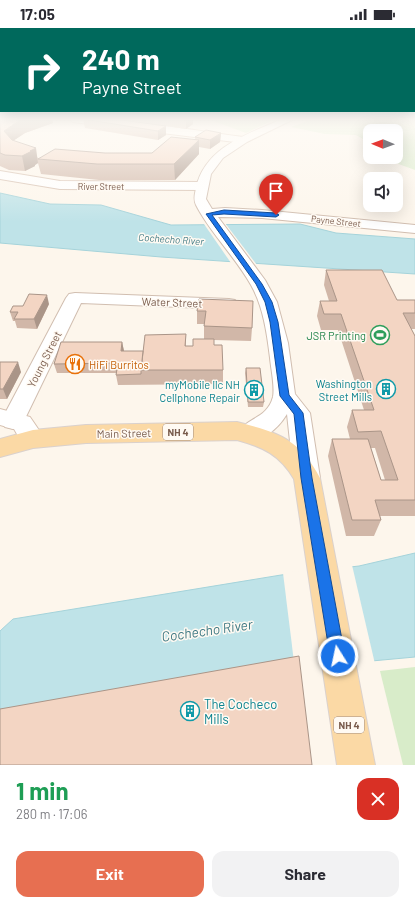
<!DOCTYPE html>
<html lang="en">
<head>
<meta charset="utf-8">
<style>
	body { margin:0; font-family:Barlow,sans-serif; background:#f2f2f3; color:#2b2b33; height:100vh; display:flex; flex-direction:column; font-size:15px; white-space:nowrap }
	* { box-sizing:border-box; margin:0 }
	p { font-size:13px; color:#7c7c81 }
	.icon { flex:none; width:22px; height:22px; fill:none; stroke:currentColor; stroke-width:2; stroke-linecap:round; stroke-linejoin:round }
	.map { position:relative; height:737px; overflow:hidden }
	.sheet { display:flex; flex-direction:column; background:#fff; flex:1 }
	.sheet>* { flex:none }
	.top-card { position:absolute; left:0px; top:0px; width:415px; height:84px; box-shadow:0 4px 16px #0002; background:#00695c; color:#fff; overflow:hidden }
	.needle { width:26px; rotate:271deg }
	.buttons { position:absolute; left:363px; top:96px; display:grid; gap:8px }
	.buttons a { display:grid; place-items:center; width:40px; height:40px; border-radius:8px; background:#fff; box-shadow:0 4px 16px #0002; font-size:20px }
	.pin { position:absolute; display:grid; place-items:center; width:34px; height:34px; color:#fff; margin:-41px -17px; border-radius:50% 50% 50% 0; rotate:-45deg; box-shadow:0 0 4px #0007 }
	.pin .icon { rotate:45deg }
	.me { position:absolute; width:44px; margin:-22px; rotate:350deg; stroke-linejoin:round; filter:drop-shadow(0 0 3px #0008) }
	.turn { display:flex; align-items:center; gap:14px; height:84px; padding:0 16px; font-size:18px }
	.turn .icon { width:52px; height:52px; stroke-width:2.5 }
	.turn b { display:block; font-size:28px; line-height:34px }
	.round { display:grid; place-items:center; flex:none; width:42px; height:42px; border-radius:12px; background:#f2f2f3 }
	.head { display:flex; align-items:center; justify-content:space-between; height:68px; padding:0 16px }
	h1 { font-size:24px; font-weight:700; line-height:30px; color:#1e9e55 }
	.button { display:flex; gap:8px; margin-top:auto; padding:8px 16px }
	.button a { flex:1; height:46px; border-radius:12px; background:#e76f51; color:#fff; font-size:16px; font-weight:700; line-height:46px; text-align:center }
	.button a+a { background:#f2f2f3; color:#2b2b33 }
	.status { display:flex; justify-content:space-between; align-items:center; height:28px; padding:0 20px; background:#fff; direction:ltr }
	.status svg { height:11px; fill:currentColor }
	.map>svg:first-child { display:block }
	.green { fill:#d8ecc9 }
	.water { fill:#bfe3e8; stroke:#a5d3da }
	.pier { fill:#fdf6ec }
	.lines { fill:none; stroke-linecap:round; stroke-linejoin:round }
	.street-casing { stroke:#d1beb0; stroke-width:2 }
	.secondary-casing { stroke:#d6c0b0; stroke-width:2 }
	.primary-casing { stroke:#dad1cd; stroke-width:2 }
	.street { fill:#fff; fill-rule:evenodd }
	.secondary { fill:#fff; fill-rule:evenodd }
	.primary { fill:#fbd9a5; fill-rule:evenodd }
	.wall { fill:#d1b7a8; fill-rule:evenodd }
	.shaded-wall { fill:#aa9588 }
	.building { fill:#f3d5c3; stroke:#aa9588 }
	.route { fill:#1a73e8; stroke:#114b97 }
	.labels { text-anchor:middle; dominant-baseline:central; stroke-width:3; stroke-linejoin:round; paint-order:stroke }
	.far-street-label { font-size:9px; fill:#7a5c4d; stroke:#fffaf3 }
	.far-water-label { font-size:10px; font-style:italic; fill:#437c86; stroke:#fffaf3 }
	.shield { fill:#fffaf3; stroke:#a28b7f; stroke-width:1 }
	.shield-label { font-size:10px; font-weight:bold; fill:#7a5c4d }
	.street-label { font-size:11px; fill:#7a5c4d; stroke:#fffaf3 }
	.leisure-label { font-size:11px; fill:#27864d; stroke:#fffaf3; text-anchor:end }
	.food-label { font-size:11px; fill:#c56008; stroke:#fffaf3; text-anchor:start }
	.culture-label { font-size:11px; fill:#0d838f; stroke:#fffaf3; text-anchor:end }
	.near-culture-label { font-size:13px; fill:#0d838f; stroke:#fffaf3; text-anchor:start }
	.near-water-label { font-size:14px; font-style:italic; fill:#437c86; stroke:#fffaf3 }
</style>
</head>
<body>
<div class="status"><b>17:05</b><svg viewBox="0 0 49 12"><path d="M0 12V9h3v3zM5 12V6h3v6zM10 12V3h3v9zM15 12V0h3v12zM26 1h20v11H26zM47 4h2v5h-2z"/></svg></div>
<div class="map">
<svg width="415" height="737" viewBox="0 0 415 737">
	<rect width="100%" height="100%" fill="#fdf6ec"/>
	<g class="green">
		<polygon points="208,91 276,91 246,105"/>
		<polygon points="313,91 415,91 415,142 396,135 390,129 396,129 396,103 370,103 370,115 356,107 325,106 291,99"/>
		<polygon points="415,639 415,737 403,737 380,643"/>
	</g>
	<g class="water">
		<polygon points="0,165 50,176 101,177 171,197 300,196 336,205 415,211 415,246 161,229 0,215"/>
		<polygon points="415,525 415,629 285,641 0,695 0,603 13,591 281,547 359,538"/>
	</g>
	<g class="pier">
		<polygon points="225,195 257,237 231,235 204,196"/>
		<polygon points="352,537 375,636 295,642 283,545"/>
	</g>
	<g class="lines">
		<g class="street-casing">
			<g id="street">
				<path d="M282,91H294L247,114L223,130L211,146L206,171L212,181L225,180L262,182L415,197V205L262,190L218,189L265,252L277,274L288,315L295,366L310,385L320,450L316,457L307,460L298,457L294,450L287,386C278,401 260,417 242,411L238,405C247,389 267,391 273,369C275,358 271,341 270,330C267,305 263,278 251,257C236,230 209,203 196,177C193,171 195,166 196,160C205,119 248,106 282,91Z"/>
				<polygon points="75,265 229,271 235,272 238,276 235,280 229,281 81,275 21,399 13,401 5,399 1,393 66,270 69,266"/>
			</g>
		</g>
		<g class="secondary-casing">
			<g id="secondary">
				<path d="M69,91C127,91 185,101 243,109L248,112L243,115L73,94Z"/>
				<polygon points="0,143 60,153 202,154 208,158 202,162 60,161 0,151"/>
				<path d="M0,381L30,389L45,411L41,417C24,423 22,414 14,401L0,397Z"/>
			</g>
		</g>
		<g class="primary-casing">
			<path id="primary" d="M237,394C277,404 300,411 320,450L375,737H337L294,451C280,427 263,419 237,412L86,415L33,420L0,429V411L33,402L86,397Z"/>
		</g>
		<use href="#street" class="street"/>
		<use href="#secondary" class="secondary"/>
		<use href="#primary" class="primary"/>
	</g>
	<g class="wall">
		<polygon points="0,91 52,91 53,95 25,105 14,112 38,130 105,125 152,125 195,111 195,109 221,105 220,114 210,121 199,119 199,126 175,152 99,152 41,146 38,135 35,137 35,138 25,143 9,142 0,138"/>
		<polygon points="83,91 166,98 166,107 158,112 85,100"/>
		<polygon points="127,91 193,91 193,96 186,101 127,92"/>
		<path d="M326,242L397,272L415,273V301H411L415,308V488H380L381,492L374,508H346L328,428L332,411H350L347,399L352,382H364L338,302H321L317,288L320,273H329L324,257ZM371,420H375L385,452H381Z"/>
		<polygon points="199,271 252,300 251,313 214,312 214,317 223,342 223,356 118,357 116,347 116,345 57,345 54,336 122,314 124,323 143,323 186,306 186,318 193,318 204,311 204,296 197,296 197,283"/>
		<polygon points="49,276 37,301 17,300 15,293 13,293 10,284 23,278"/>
		<polygon points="0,334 21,344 7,371 0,371"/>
		<polygon points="246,340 264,374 263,379 248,379 245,345"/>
	</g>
	<g class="shaded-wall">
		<polygon points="22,91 52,91 53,95 25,105 7,117 4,103"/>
		<polygon points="188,91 193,91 193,96 186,101 186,92"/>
		<polygon points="166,98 166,107 158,112 158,103"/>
		<polygon points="221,105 220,114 210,121 210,112"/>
		<polygon points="199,112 199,126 175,152 174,136"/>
		<polygon points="36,120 38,135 35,137 35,138 25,143 22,128 30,123"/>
		<polygon points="47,267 49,276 37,301 34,291"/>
		<polygon points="122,314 124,323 121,323"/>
		<polygon points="18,334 21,344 7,371 3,361"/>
	</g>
	<g class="building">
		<polygon points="0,91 24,91 22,91 4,103 12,112 36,120 30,123 32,123 22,128 5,127 0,125"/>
		<polygon points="83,91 115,91 166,98 158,103"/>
		<polygon points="178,91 188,91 186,92"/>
		<polygon points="206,102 221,105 210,112 195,109"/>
		<polygon points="171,109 199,112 174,136 97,136 38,131 55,121 105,125 152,125"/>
		<polygon points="326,242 382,242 397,272 415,272 415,285 403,285 415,308 415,472 375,472 381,492 352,492 332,411 368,411 381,452 398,452 381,403 358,404 352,382 374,382 341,286 324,286 320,273 337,273"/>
		<polygon points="29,266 47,267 34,291 14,291 18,284 10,284 13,278 23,278"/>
		<polygon points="199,271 253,273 252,300 204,298 206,283 197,283"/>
		<polygon points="186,306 185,318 193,318 193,311 214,311 214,317 222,317 223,342 141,342 145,307"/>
		<polygon points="61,314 122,314 121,323 143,323 141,342 141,346 116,347 118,335 54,336"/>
		<polygon points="0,334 18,334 3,361 0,361"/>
		<polygon points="246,340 260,340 264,374 248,374"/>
		<polygon points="299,628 312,737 0,737 0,681"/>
	</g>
	<linearGradient id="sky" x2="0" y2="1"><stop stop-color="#97c7e8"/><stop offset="0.47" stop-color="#fefbf6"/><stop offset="1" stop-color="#fefbf6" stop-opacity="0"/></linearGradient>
	<rect width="415" height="194" fill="url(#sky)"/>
	<polygon class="route" points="224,182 276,185 279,187 276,189 224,186 212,187 262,256 272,274 278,294 289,367 303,385 312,450 345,628 342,633 338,636 333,633 330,628 301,450 294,386 280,368 270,294 265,274 256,256 206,186"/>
	<defs>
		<g id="stadium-ring" transform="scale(1)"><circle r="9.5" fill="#fffaf3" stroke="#2e9e5b" stroke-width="1.5"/><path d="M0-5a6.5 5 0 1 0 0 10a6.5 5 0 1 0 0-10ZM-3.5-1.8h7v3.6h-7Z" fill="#2e9e5b"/></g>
		<g id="restaurant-ring" transform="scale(1)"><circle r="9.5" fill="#fffaf3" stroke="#e8710a" stroke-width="1.5"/><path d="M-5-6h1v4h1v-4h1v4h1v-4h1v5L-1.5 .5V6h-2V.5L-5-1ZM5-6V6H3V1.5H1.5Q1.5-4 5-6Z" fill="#e8710a"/></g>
		<g id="building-ring" transform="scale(1)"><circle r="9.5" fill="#fffaf3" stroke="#0f9aa8" stroke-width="1.5"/><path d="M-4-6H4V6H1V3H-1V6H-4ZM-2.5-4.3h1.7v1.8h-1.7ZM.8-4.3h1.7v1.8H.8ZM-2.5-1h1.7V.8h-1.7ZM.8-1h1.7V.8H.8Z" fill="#0f9aa8"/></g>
	</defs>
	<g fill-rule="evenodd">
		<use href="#stadium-ring" x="380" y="307"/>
		<use href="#restaurant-ring" x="75" y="336"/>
		<use href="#building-ring" x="386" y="361"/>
		<use href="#building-ring" x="254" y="362"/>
		<use href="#building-ring" x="190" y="683"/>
	</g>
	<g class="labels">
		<g class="far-street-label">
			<text x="101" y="158">River Street</text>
			<text transform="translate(336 193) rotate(6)">Payne Street</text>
		</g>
		<g class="far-water-label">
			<text transform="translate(171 211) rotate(4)">Cochecho River</text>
		</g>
		<g class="shield">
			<rect x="163" y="396" width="30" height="16" rx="3"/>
			<rect x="334" y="689" width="30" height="16" rx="3"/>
		</g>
		<g class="shield-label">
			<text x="178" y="404">NH 4</text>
			<text x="349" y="697">NH 4</text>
		</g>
		<g class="street-label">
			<text transform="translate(172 274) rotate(2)">Water Street</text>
			<text transform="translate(44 331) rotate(-63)">Young Street</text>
			<text transform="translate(124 405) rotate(-1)">Main Street</text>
		</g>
		<g class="leisure-label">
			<text x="366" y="307">JSR Printing</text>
		</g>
		<g class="food-label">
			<text x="89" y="336">HiFi Burritos</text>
		</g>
		<g class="culture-label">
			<text x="372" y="355">Washington<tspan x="372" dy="13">Street Mills</tspan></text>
			<text x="240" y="356">myMobile llc NH<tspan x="240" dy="13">Cellphone Repair</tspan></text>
		</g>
		<g class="near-culture-label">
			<text x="204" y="676">The Cocheco<tspan x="204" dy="15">Mills</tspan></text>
		</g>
		<g class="near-water-label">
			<text transform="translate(207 602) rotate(-8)">Cochecho River</text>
		</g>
	</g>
</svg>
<div class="buttons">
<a><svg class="needle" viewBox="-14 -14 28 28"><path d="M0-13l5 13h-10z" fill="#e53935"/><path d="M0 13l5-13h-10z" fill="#7c7c81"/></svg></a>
<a><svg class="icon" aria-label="sound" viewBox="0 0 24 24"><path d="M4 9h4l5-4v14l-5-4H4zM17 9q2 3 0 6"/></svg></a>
</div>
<div class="pin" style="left:276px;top:187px;background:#d93025"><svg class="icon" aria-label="arrive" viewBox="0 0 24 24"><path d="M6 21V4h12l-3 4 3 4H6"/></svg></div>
<svg class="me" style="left:338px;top:628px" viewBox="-20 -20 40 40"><circle r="17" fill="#1a73e8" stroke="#fff" stroke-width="3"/><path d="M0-11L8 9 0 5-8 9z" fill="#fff"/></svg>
<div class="top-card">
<div class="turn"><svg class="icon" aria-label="right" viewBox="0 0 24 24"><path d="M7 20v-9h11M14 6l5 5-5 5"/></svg><div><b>240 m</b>Payne Street</div></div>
</div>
</div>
<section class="sheet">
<div class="head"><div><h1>1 min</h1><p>280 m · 17:06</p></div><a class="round" style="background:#d93025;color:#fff"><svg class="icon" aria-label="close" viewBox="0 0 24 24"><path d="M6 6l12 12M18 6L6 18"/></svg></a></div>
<div class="button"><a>Exit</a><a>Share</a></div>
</section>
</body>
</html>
